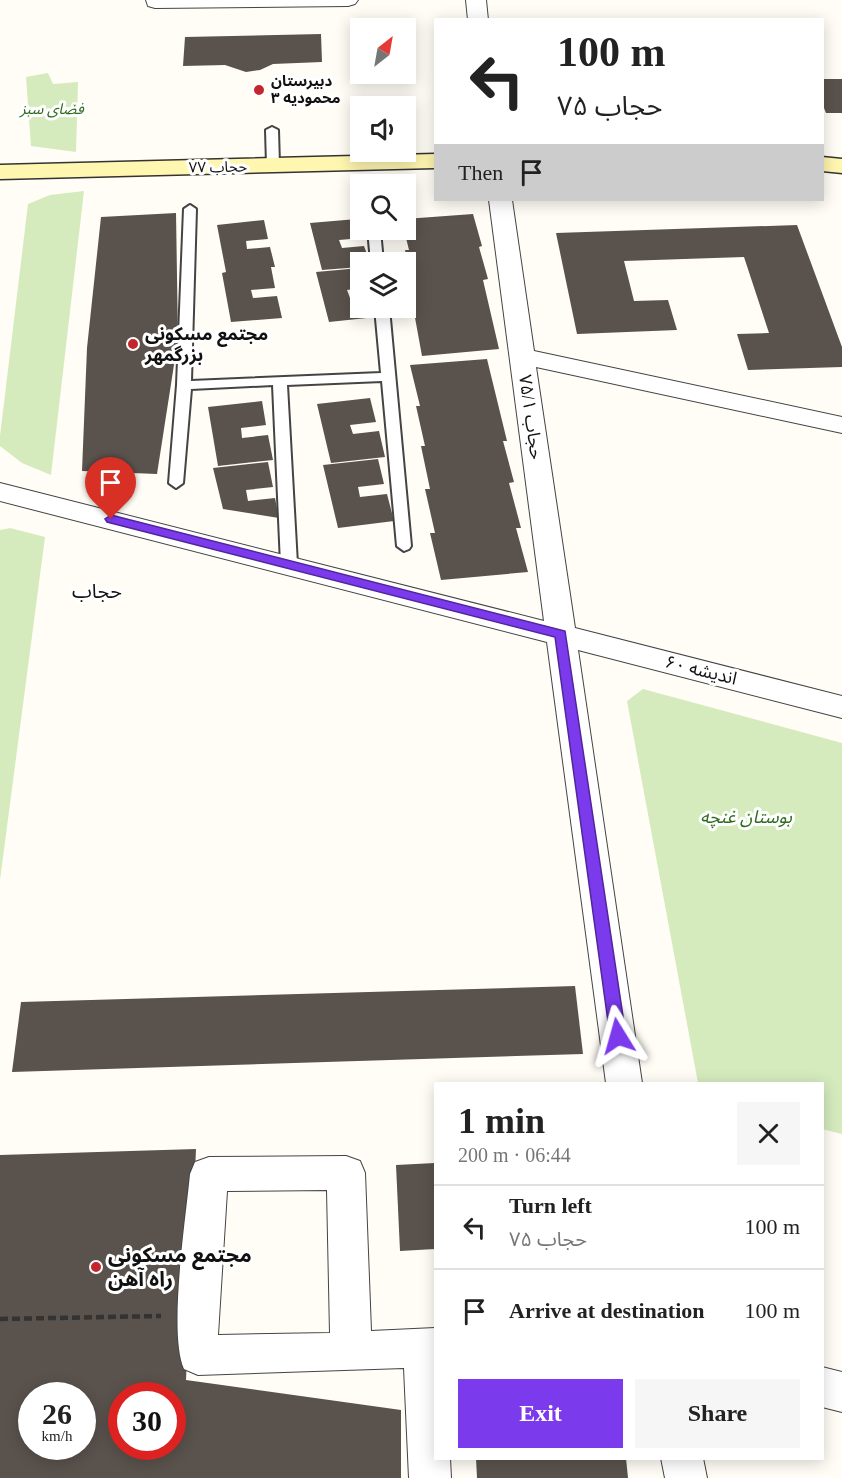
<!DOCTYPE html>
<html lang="en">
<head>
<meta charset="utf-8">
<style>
	body { margin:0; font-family:"Times New Roman","Noto Sans Arabic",serif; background:#f6f6f6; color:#222; height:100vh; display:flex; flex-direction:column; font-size:22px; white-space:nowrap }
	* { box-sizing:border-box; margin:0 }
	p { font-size:20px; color:#767676 }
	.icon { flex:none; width:33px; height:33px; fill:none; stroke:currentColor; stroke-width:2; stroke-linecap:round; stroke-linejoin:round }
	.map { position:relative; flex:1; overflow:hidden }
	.panel { position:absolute; left:434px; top:1082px; width:390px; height:378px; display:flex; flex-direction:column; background:#fff; border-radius:0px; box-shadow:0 3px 15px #0003 }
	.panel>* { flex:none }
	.top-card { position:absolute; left:434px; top:18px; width:390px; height:183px; border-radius:0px; box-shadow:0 3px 15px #0003; background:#fff; color:#222; overflow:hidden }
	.needle { width:39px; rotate:31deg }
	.controls { position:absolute; left:350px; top:18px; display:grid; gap:12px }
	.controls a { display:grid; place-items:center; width:66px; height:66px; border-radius:0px; background:#fff; box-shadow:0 3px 15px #0003; font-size:30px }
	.speed { position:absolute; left:18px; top:1382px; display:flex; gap:12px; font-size:30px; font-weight:700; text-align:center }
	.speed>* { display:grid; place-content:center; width:78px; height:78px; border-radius:50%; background:#fff; box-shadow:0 3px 15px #0003; line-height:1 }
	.speed small { font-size:15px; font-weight:400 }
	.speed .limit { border:9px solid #d22; background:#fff; color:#111 }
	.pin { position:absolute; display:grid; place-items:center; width:51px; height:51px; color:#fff; margin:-62px -26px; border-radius:50% 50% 50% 0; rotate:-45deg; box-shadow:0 0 6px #0007 }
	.pin .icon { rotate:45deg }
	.me { position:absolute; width:66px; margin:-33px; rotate:352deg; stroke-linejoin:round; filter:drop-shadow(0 0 4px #0008) }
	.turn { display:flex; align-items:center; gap:21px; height:126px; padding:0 24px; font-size:27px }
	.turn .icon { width:78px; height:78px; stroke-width:2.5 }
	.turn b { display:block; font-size:42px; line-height:51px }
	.then { display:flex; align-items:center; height:57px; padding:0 24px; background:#0003; gap:12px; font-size:22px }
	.round { display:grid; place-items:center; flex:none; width:63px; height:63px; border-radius:0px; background:#f6f6f6 }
	.headline { display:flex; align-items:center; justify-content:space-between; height:102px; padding:0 24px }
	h1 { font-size:36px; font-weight:700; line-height:45px }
	.primary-button { display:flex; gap:12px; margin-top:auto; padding:12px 24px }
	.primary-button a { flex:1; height:69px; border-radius:0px; background:#7c3aed; color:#fff; font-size:24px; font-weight:700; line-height:69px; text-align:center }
	.primary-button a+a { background:#f6f6f6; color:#222 }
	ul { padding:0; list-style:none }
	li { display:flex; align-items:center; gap:18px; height:84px; padding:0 24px; border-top:2px solid #e0e0e0 }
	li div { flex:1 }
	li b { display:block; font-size:22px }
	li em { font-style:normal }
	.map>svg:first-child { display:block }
	.green { fill:#d5ebbd }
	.building { fill:#5a524d; fill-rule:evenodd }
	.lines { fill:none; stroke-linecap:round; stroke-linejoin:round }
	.lane-casing { stroke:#444; stroke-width:4 }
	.street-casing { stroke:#444; stroke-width:2 }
	.secondary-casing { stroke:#333; stroke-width:3 }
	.path { stroke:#333; stroke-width:4.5; stroke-dasharray:8 4; stroke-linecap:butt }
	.lane { fill:#fff; fill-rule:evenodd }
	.street { fill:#fff; fill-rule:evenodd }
	.secondary { fill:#fff6b0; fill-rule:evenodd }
	.route { fill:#7c3aed; stroke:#51269a; stroke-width:1.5 }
	.poi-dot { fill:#c4262e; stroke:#fff; stroke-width:2 }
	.labels { text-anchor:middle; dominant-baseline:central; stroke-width:6; stroke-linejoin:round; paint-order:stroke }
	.far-poi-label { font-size:15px; font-weight:bold; fill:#111; stroke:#fff; text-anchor:start }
	.far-park-label { font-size:15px; font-style:italic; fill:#2f6b1f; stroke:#fff }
	.far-street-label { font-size:15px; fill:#111; stroke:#fff }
	.poi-label { font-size:18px; font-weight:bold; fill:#111; stroke:#fff; text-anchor:start }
	.street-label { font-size:18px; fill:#111; stroke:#fff }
	.park-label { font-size:18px; font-style:italic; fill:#2f6b1f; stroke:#fff }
	.neighbourhood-label { font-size:20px; fill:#111; stroke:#fff }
	.near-poi-label { font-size:21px; font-weight:bold; fill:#111; stroke:#fff; text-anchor:start }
</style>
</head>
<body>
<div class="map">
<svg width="842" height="1478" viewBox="0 0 842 1478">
	<rect width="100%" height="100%" fill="#fffdf5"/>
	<g class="green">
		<polygon points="48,73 53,84 78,82 76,152 31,146 26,77"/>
		<polygon points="84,191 51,475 22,463 0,446 0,436 28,204 50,195"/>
		<polygon points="10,528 45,537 0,880 0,530"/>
		<polygon points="643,689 842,743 842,1134 822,1129 822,1083 698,1083 627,701"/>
	</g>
	<g class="building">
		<polygon points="321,34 322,62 273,64 260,70 246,72 225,65 183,66 185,37"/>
		<polygon points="822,79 842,79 842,113 826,113 822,103"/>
		<polygon points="176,213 178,339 157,474 82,471 87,348 101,217"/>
		<polygon points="473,214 482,246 479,247 488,279 483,280 499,349 422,356 409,285 413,284 405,250 409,250 404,230 405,219"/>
		<polygon points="357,219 362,238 339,240 342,248 364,246 370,262 360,262 360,267 322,270 310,223"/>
		<polygon points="264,220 268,239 246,241 247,249 270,247 275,267 271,267 275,288 251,290 253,298 277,296 282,318 231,322 222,273 226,272 217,225"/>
		<polygon points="797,225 842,347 842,367 748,370 737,334 769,333 744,257 624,261 634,301 668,300 677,330 577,334 556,233"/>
		<polygon points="360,268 360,288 347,290 350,298 360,297 360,308 375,308 376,317 329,322 316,272"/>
		<polygon points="487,359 507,441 503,441 514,482 509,483 521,528 516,528 528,572 441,580 430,533 435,533 425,489 430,489 421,446 425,446 416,406 420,406 410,365"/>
		<polygon points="370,398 376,422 350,425 353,434 379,431 385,457 331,463 317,404"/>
		<polygon points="262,401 266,425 241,428 242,438 268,435 273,460 218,466 208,407"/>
		<polygon points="378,459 384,484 358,487 360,497 387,494 394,521 338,528 323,465"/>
		<polygon points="268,462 273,487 246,490 248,501 275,498 279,518 223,509 213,468"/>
		<polygon points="575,986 583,1054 12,1072 21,1002"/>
		<path d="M196,1149L186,1380L401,1410V1478H0V1155ZM32,1395H82V1446H32ZM122,1395H172V1446H122Z"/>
		<polygon points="435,1163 435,1249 400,1251 396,1165"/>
		<polygon points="476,1458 626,1458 628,1478 477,1478"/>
	</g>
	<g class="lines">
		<g class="lane-casing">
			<g id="lane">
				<polygon points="272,127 278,130 279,165 273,169 267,165 266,130"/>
				<polygon points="190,205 196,209 191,381 381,373 375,308 389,308 411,546 409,549 404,551 397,546 382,381 287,385 297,564 294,568 289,569 281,564 273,385 191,389 183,483 176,488 169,483 177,385 184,209"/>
				<polygon points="368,230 380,230 383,262 371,262"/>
			</g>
		</g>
		<g class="street-casing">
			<g id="street">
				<polygon points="146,0 358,0 355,4 348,6 155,8 148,6"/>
				<polygon points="466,0 486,0 488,20 468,20"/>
				<polygon points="489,200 512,200 534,351 842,417 842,433 536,367 575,628 842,696 842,718 578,650 642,1083 606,1083 547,642 0,501 0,483 544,621"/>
				<path d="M346,1156L360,1161L365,1173L371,1331L435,1328V1458H450L451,1478H409L404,1368L198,1375L184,1369C168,1333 186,1218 190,1174L195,1162L209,1157ZM327,1190L330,1333L218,1335L227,1191Z"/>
				<polygon points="822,1367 842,1372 842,1412 822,1407"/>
				<polygon points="661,1458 703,1458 707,1478 665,1478"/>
			</g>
		</g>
		<g class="secondary-casing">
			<g id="secondary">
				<polygon points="435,154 435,168 0,179 0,165"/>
				<polygon points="822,157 842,159 842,173 822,171"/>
			</g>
		</g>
		<polyline class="path" points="0,1319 161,1316"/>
		<use href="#lane" class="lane"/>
		<use href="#street" class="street"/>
		<use href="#secondary" class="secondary"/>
	</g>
	<polygon class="route" points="111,515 565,631 626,1036 623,1040 612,1040 610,1036 555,637 107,522 105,519"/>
	<g class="poi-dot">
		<circle cx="259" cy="90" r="6"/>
		<circle cx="133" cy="344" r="6"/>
		<circle cx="96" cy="1267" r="6"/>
	</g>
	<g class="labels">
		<g class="far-poi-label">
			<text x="271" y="81">دبیرستان<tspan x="271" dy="17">محمودیه ۳</tspan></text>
		</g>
		<g class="far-park-label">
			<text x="52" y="109">فضای سبز</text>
		</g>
		<g class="far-street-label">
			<text transform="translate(218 167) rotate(-1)">حجاب ۷۷</text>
		</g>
		<g class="poi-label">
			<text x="145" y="334">مجتمع مسکونی<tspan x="145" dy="21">بزرگمهر</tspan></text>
		</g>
		<g class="street-label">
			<text transform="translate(531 417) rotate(82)">حجاب ۷۵/۱</text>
			<text transform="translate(701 670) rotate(14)">اندیشه ۶۰</text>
		</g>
		<g class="park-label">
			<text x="746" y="817">بوستان غنچه</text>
		</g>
		<g class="neighbourhood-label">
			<text x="97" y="591">حجاب</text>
		</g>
		<g class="near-poi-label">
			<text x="108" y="1255">مجتمع مسکونی<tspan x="108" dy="24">راه آهن</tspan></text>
		</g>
	</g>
</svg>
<div class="controls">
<a><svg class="needle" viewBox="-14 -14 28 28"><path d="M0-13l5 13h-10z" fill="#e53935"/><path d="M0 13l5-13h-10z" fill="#767676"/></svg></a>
<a><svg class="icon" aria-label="sound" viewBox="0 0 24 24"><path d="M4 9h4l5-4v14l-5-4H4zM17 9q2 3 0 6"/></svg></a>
<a><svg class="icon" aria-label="search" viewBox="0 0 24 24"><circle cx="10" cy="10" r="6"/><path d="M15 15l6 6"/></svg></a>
<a><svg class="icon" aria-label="layers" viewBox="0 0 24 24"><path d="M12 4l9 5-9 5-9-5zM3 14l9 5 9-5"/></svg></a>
</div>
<div class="speed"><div>26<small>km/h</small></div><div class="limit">30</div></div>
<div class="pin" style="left:111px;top:519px;background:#d93025"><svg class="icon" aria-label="arrive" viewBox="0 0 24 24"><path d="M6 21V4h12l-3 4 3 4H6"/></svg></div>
<svg class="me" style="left:618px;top:1036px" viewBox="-20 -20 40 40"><path d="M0-17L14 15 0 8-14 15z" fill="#7c3aed" stroke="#fff" stroke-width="4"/></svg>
<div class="top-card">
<div class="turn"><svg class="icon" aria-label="left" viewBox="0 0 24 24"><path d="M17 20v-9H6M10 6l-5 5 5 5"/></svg><div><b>100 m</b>حجاب ۷۵</div></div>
<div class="then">Then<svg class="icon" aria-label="arrive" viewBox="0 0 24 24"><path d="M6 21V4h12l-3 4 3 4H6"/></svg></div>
</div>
<section class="panel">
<div class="headline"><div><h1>1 min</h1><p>200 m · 06:44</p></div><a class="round"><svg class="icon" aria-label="close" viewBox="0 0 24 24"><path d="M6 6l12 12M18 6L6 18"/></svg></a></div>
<ul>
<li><svg class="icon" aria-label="left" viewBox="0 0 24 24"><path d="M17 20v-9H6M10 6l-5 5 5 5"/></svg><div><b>Turn left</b><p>حجاب ۷۵</p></div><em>100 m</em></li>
<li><svg class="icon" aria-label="arrive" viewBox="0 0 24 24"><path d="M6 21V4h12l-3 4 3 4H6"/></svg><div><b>Arrive at destination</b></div><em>100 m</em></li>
</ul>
<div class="primary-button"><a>Exit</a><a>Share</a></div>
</section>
</div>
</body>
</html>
